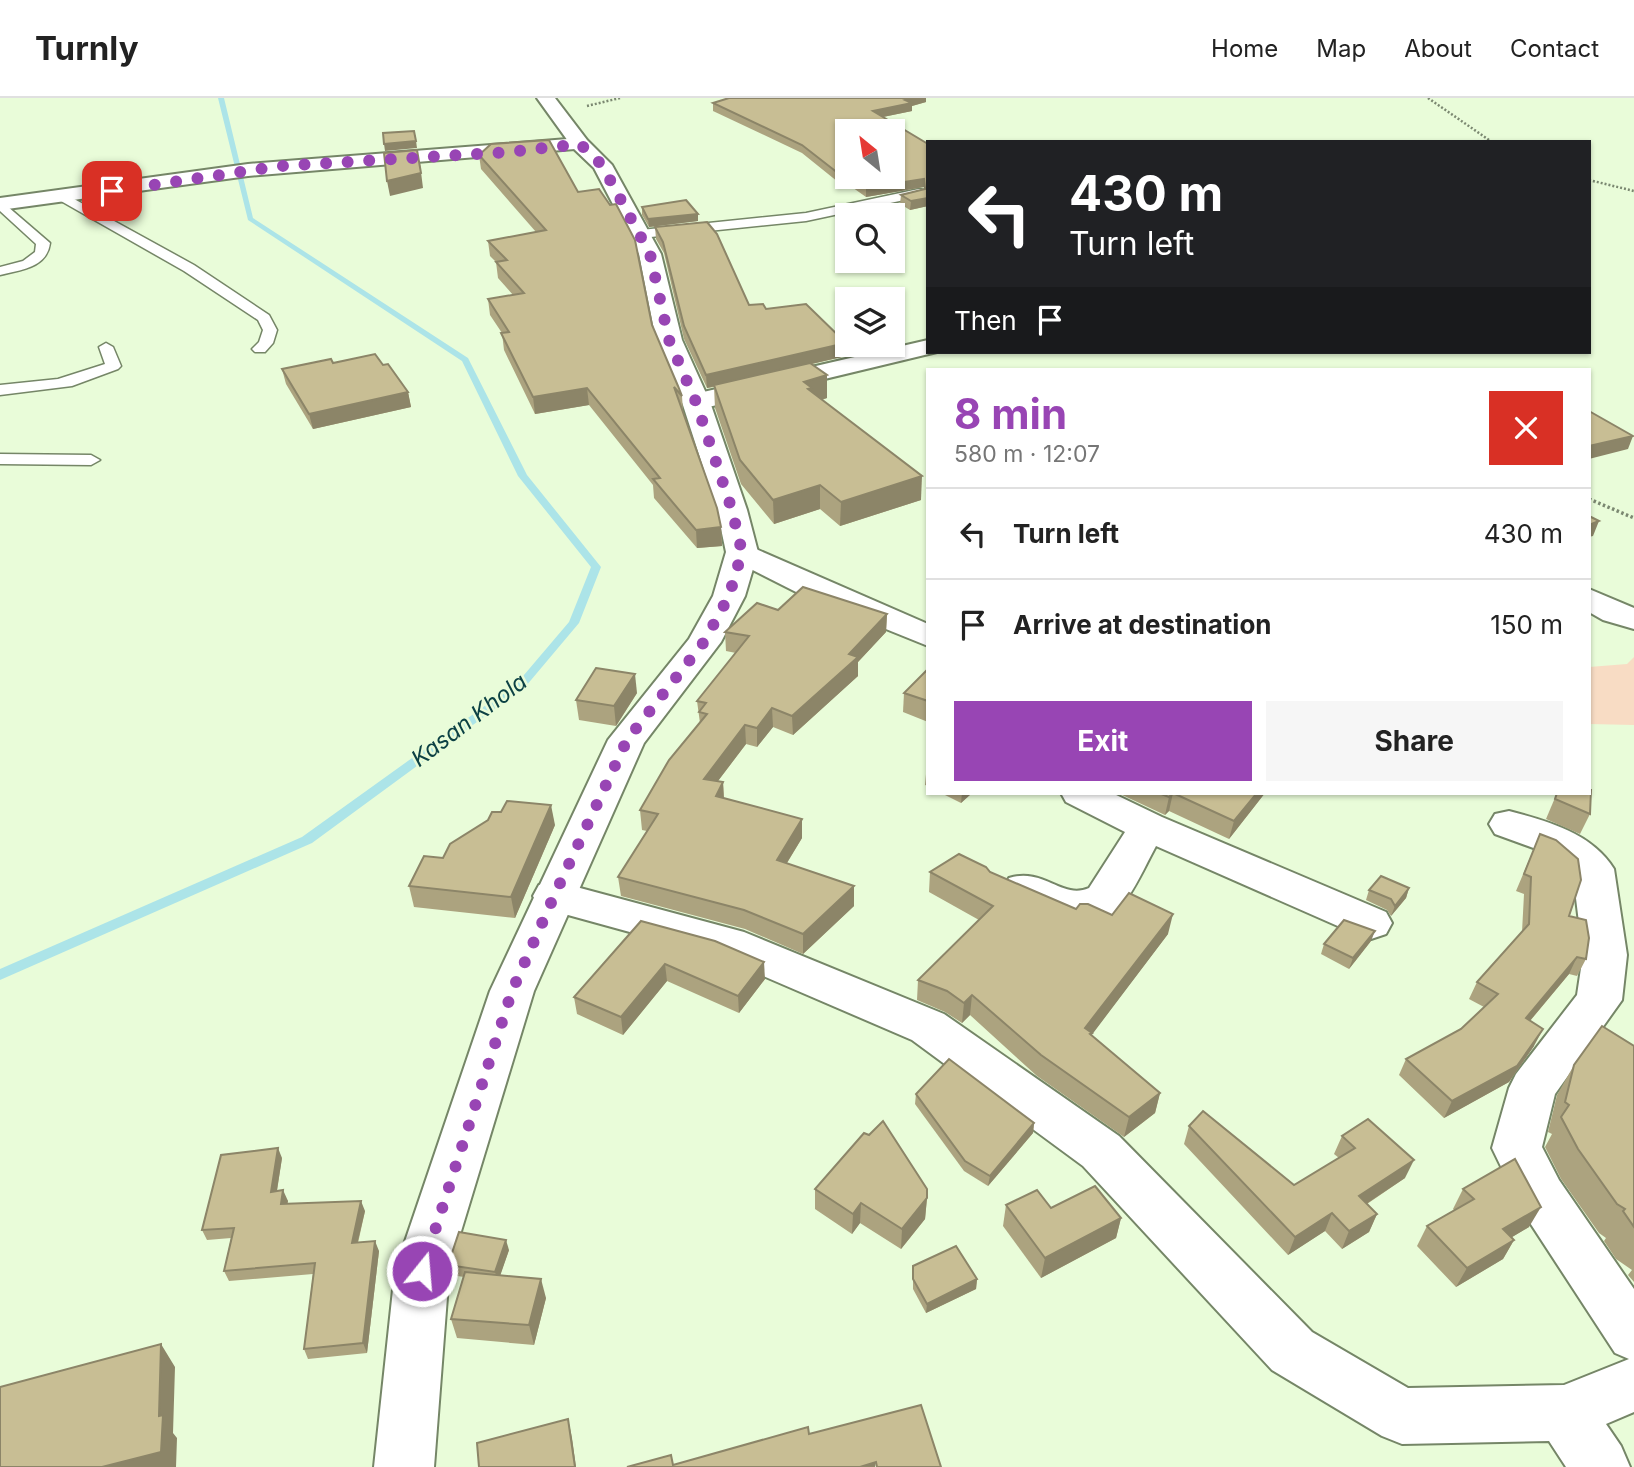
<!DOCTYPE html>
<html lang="en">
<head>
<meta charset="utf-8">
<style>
	body { margin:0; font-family:Inter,sans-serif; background:#f6f6f6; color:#222; height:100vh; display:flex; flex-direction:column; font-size:26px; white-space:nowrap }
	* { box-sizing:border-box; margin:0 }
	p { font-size:23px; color:#767676 }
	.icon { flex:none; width:38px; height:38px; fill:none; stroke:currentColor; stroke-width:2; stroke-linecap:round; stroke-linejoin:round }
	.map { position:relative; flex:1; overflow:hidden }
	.panel { position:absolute; left:926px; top:270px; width:665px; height:427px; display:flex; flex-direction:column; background:#fff; border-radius:0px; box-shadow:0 2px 5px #0004 }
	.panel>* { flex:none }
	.guide { position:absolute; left:926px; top:42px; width:665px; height:214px; border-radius:0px; box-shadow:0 2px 5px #0004; background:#202124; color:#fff; overflow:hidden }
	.needle { width:46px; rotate:330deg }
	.controls { position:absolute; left:835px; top:21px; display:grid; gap:14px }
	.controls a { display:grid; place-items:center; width:70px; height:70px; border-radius:0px; background:#fff; box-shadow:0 2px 5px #0004; font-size:35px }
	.pin { position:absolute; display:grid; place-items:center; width:60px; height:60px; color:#fff; margin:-30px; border-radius:14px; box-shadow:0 4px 10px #0006 }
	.me { position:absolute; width:77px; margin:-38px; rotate:17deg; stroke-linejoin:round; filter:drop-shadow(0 0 5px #0008) }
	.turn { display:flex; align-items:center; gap:24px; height:147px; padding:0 28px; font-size:32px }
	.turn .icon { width:91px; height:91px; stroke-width:2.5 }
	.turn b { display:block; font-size:49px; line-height:60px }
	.then { display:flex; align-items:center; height:66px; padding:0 28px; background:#0003; gap:14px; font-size:26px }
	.round { display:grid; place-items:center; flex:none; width:74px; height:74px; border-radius:0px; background:#f6f6f6 }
	.headline { display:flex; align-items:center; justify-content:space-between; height:119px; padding:0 28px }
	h1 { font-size:42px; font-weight:700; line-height:52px; color:#9845b4 }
	.action { display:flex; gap:14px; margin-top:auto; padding:14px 28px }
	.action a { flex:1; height:80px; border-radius:0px; background:#9845b4; color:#fff; font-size:28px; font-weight:700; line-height:80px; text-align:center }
	.action a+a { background:#f6f6f6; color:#222 }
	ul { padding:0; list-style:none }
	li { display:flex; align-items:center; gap:21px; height:91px; padding:0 28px; border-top:2px solid #e0e0e0 }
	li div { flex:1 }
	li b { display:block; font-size:26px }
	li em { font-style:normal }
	header { display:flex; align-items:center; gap:42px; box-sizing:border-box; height:98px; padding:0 35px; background:#fff; border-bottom:2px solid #e0e0e0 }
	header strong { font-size:33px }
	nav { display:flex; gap:38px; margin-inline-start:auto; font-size:24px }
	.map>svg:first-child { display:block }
	.green { fill:#f8dcc4 }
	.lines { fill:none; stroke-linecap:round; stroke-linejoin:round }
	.stream { fill:#ace4e8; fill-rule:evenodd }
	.lane-casing { stroke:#758667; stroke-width:3 }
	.street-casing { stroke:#758667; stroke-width:4 }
	.secondary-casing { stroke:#758667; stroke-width:4 }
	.path-far1 { stroke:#7b8871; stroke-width:2.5; stroke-dasharray:2 2; stroke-linecap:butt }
	.path { stroke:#7b8871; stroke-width:3.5; stroke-dasharray:2.5 2.5; stroke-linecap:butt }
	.lane { fill:#fff; fill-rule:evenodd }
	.street { fill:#fff; fill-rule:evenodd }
	.secondary { fill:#fff; fill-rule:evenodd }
	.wall { fill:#aca37f }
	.shaded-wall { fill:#8c8568 }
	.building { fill:#c8be94; stroke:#8c8568; stroke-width:2 }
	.route { stroke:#9845b4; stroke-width:12; stroke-dasharray:0 21.6 }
	.labels { text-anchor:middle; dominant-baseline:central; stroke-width:5; stroke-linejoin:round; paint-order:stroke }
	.water-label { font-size:23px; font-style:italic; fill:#0c4144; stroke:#e9fcd9 }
</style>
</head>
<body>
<header>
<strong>Turnly</strong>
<nav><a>Home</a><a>Map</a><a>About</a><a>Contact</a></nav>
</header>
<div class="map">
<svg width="1634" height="1369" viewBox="0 0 1634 1369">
	<rect width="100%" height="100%" fill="#e9fcd9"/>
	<polygon class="green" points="1634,559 1634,627 1589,626 1589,569 1627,566"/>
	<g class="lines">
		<polygon class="stream" points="218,0 224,0 253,120 468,260 527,377 601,469 579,525 526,588 312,745 0,882 0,871 302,739 518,584 569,524 591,469 518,378 462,263 248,122"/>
		<g class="lane-casing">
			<g id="lane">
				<polygon points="919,91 923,92 923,98 806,123 641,140 635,136 641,132 806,115"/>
				<polygon points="65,96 194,167 269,217 277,232 273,245 265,254 255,254 252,251 259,244 263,232 258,222 184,173 61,103 59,100"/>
				<path d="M0,102L50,145C47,170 20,172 0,177V169L23,163L35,154L36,146L0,113Z"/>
				<polygon points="106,245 113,249 121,268 118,271 72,288 0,297 0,287 58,281 105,266 99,249"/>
				<polygon points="0,356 91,357 100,362 91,367 0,366"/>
			</g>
		</g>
		<g class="street-casing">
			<g id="street">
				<polygon points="580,40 590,46 587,50 248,78 0,112 0,100 248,66"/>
				<polygon points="928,242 928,254 937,254 696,312 686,310 682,304 686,298"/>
				<polygon points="742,445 928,526 928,548 804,498 731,461 726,454 731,447"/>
				<polygon points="1589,491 1634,510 1634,531 1603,522 1589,514"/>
				<path d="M1061,695H1112L1162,719L1386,814L1392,825L1386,836L1371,841L1356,836L1156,748C1145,768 1135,792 1120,810C1103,830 1065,825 1043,815C1028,809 1012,805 1003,790L1009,780C1044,769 1062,802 1089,790L1125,734L1066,704Z"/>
				<path d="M1509,713C1547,723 1592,735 1614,771L1627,857L1622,902L1555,996L1542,1049L1559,1082L1634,1191V1314L1606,1326L1621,1348L1630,1369H1566L1549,1343L1402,1346L1382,1338L1272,1272L1083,1068L912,942L717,858L539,809L533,798L539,787L554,783L744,834L944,916L1119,1038L1312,1234L1408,1290L1564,1287L1629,1261L1615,1255L1523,1114L1492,1050L1509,990L1516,976L1577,897L1583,857L1573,776L1550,756L1495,736L1489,726L1495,716Z"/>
			</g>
		</g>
		<g class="secondary-casing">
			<polygon id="secondary" points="537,0 555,0 587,42 612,67 661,156 682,242 710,304 747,412 758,454 745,498 721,544 644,645 534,893 449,1173 434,1369 374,1369 395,1173 490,893 608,642 689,541 713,498 726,454 717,412 682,304 656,242 639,156 594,70 573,50"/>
		</g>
		<g class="path-far1">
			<polyline points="1428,0 1492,44"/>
			<polyline points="587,8 620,0"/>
			<polyline points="1589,82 1634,93"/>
		</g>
		<polyline class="path" points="1589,401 1634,420"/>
		<use href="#lane" class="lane"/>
		<use href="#street" class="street"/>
		<use href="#secondary" class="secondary"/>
	</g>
	<g class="wall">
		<polygon points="926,4 912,8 912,13 883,19 928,46 928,108 910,112 900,106 901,97 924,91 924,89 866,99 849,87 843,88 802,55 713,13 713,5"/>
		<polygon points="479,57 578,94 652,227 682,298 683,313 721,429 722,448 697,450 654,400 653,387 589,307 535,316 504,252 502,235 490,217 488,201 513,197 498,180 496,164 490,158 488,143 536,134 481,71"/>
		<polygon points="642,109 698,123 649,129 642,117"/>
		<polygon points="655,129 749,207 846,258 812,266 827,300 822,302 921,402 840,428 820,411 774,426 741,386 715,310 714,289 707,290 684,241 664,155 656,141"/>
		<polygon points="333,265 408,294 411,309 313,331 286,286 282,271"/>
		<polygon points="778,512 887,516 886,534 858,564 858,578 793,637 773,629 757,649 746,646 718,683 723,684 724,701 802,721 802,740 787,765 854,808 803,856 745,831 621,798 618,779 647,733 642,732 640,712 700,625 697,603 736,555 726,553 725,534"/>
		<polygon points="928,571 928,624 903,614 904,595"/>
		<polygon points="637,595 616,628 579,622 576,602"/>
		<polygon points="928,675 928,688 925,687 926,676"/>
		<polygon points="941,695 972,695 961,705"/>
		<polygon points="1118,695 1265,695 1229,741 1169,713 1165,717"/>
		<polygon points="1557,695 1590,716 1580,736 1546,721"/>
		<polygon points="555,727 515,820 414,809 409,788 443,760"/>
		<polygon points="1540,736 1569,818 1586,861 1577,878 1569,876 1530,923 1534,948 1509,984 1444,1020 1399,977 1406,961 1461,931 1484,909 1469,901 1477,884 1522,834 1524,796 1516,793"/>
		<polygon points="930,774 990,774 1076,811 1112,817 1168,836 1091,937 1160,995 1155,1015 1124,1039 1037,978 970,917 962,925 945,914 917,902 918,882 979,822 929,794"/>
		<polygon points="1409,790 1406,800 1391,818 1387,812 1366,802 1369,792"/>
		<polygon points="641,823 765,881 739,915 667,883 623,937 577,916 574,899"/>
		<polygon points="1371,843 1349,871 1321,856 1324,846"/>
		<polygon points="1634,948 1634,1184 1628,1177 1632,1172 1616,1161 1604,1143 1606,1140 1599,1135 1561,1081 1545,1049 1552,1036 1548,1034 1557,997 1574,967"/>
		<polygon points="916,996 1034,1025 1033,1035 988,1088 964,1073 915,1006"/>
		<polygon points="1189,1028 1294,1087 1339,1060 1334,1056 1342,1038 1405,1080 1367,1106 1377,1116 1369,1134 1342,1151 1325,1133 1288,1157 1184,1046"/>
		<polygon points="282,1060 277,1093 288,1103 287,1106 365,1113 358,1145 379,1153 367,1255 308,1261 304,1251 313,1176 229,1183 224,1173 231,1140 207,1142 202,1132"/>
		<polygon points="815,1091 927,1100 925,1121 901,1151 860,1125 852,1136 815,1111"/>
		<polygon points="1463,1091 1529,1129 1512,1139 1514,1142 1503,1161 1456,1189 1417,1148 1427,1128 1454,1112 1453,1111"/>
		<polygon points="1006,1107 1051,1110 1121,1120 1116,1140 1041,1180 1003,1128"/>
		<polygon points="509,1152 500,1177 546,1200 534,1247 457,1240 451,1221 464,1179 451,1177 448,1167"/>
		<polygon points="913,1168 977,1181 976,1191 926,1215 913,1191"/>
	</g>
	<g class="shaded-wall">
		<polygon points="912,0 926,0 926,4 912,8 912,13 873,21 873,13"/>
		<polygon points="416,43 417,50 385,53 384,46"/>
		<polygon points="420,66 423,90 390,98 387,83"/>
		<polygon points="843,79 850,79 849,87 843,88"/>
		<polygon points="924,81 924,89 866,99 866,90"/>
		<polygon points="928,100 928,108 910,112 911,103"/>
		<polygon points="698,116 698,123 649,129 648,121"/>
		<polygon points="846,245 846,258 707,290 706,277"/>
		<polygon points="827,277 827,300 812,304 804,284"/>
		<polygon points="587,290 589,307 535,316 533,299"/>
		<polygon points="408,294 411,309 313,331 309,316"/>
		<polygon points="1633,338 1628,351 1589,361 1589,348"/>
		<polygon points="922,378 921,402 840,428 841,404"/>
		<polygon points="820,387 820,411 774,426 773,402"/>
		<polygon points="1599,423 1593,438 1589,439 1589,427"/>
		<polygon points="721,429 722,448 697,450 696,432"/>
		<polygon points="887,516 886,534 858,564 858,578 793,637 792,618"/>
		<polygon points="635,576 637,595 616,628 614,608"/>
		<polygon points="772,610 773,629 757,649 757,630"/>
		<polygon points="745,627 746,646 705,700 704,681"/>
		<polygon points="723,684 724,704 716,698"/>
		<polygon points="962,695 972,695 961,705"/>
		<polygon points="1173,695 1169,713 1165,717 1169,699"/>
		<polygon points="1257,695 1265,695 1229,741 1234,723"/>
		<polygon points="551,707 555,727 515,820 511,799"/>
		<polygon points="802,721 802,740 777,781 777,762"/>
		<polygon points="854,788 854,808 803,856 803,836"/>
		<polygon points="1409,790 1406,800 1391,818 1395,808"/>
		<polygon points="1173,816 1168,836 1091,938 1088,955 1085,930"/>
		<polygon points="1375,833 1371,843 1349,871 1353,860"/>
		<polygon points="1577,859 1569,876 1518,937 1526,920"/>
		<polygon points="764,864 765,881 739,915 738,898"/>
		<polygon points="665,866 667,883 623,937 621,919"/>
		<polygon points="972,897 970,917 962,925 964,905"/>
		<polygon points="1543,931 1534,948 1509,984 1444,1020 1452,1003"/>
		<polygon points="1160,995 1155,1015 1124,1039 1129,1019"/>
		<polygon points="1034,1025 1033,1035 988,1088 990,1078"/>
		<polygon points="278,1050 282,1060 275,1104 271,1094"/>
		<polygon points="1414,1062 1405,1080 1351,1116 1359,1098"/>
		<polygon points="283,1092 288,1103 285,1116 281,1106"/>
		<polygon points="927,1100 925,1121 901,1151 902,1131"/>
		<polygon points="361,1103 365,1113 355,1155 352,1145"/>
		<polygon points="861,1105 860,1125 852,1136 853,1116"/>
		<polygon points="1541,1109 1529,1129 1492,1151 1503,1131"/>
		<polygon points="1332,1115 1325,1133 1288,1157 1295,1139"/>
		<polygon points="1377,1116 1369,1134 1342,1151 1349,1133"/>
		<polygon points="1121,1120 1116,1140 1041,1180 1045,1160"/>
		<polygon points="506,1142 509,1152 498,1184 495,1174"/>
		<polygon points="1514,1142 1503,1161 1456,1189 1467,1170"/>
		<polygon points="375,1143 379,1153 367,1255 363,1245"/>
		<polygon points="541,1181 546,1200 534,1247 529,1227"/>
		<polygon points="977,1181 976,1191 926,1215 927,1206"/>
		<polygon points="161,1246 175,1269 173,1335 177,1340 176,1369 102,1369 159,1318"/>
		<polygon points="568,1321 572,1340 576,1369 575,1369"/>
		<polygon points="876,1364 875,1369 860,1369"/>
	</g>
	<g class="building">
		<polygon points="729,0 912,0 905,2 912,5 873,13 928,46 928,100 911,103 901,97 925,91 924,81 866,90 850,79 892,79 892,33 847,33 847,79 843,79 802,47 713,5"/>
		<polygon points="414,33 416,43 384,46 383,35"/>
		<polygon points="549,42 578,94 599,91 610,107 616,106 635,142 652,227 678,288 682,298 674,289 717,410 721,429 696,432 653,381 660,380 587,290 533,299 501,235 509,234 488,201 524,195 496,164 507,162 488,143 546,132 479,57 491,46"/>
		<polygon points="417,52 421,75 387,83 384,55"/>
		<polygon points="686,102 698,116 648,121 642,109"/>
		<polygon points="707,124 717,136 749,207 763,206 766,211 806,206 846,245 706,277 684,228 663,144 655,129"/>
		<polygon points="375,256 383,267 388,266 408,294 309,316 282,271 331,261 333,265"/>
		<polygon points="810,265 827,277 804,284 812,290 808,291 922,378 841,404 820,387 773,402 740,362 714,287"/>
		<polygon points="1589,313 1633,338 1589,348"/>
		<polygon points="1589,418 1599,423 1589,427"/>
		<polygon points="803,489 887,516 849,556 858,559 792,618 772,610 757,630 745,627 704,681 723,684 716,698 802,721 777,762 854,788 803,836 744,812 618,779 658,716 640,712 669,662 707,616 699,614 706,605 697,603 749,538 725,534 757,505 778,512"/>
		<polygon points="596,570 635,576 614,608 576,602"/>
		<polygon points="928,571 928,603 904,595"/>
		<polygon points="1589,692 1591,692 1590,716 1555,701 1557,695 1589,695"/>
		<polygon points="1159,695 1257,695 1234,723 1173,695 1169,699"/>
		<polygon points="507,703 551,707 511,799 409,788 424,758 443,760 450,746 488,722 492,714 501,714"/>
		<polygon points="1540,736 1556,742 1578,761 1581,782 1569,818 1586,822 1589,840 1586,861 1577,859 1526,920 1543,931 1517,968 1452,1003 1406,961 1461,931 1498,896 1477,884 1529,826 1531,779 1524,776"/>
		<polygon points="959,756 986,769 990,774 1076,811 1080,806 1088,806 1112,817 1129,795 1173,816 1085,930 1092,935 1090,936 1160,995 1129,1019 1041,957 972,897 964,905 947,893 918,882 993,808 930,774"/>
		<polygon points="1381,778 1409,790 1395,808 1391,801 1369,792"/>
		<polygon points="1344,822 1375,833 1353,860 1324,846"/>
		<polygon points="641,823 715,843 764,864 738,898 665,866 621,919 574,899"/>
		<polygon points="1602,928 1634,948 1634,1129 1623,1113 1625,1111 1617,1106 1578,1051 1561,1019 1569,1007 1565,1004 1574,967"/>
		<polygon points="949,961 1034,1025 990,1078 965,1063 916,996"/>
		<polygon points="1203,1013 1294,1087 1355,1050 1342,1038 1368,1021 1414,1062 1359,1098 1377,1116 1349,1133 1332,1115 1295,1139 1189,1028"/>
		<polygon points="883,1023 927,1091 927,1100 902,1131 861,1105 853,1116 815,1091 864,1035 869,1037"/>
		<polygon points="278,1050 271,1094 283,1092 281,1106 361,1103 352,1145 375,1143 363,1245 304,1251 315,1165 224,1173 234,1130 202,1132 221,1057"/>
		<polygon points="1515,1061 1541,1109 1503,1131 1514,1142 1467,1170 1427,1128 1474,1101 1463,1091"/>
		<polygon points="1095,1088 1121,1120 1045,1160 1006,1107 1037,1092 1051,1110"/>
		<polygon points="459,1134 506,1142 495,1174 448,1167"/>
		<polygon points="956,1148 977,1181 927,1206 913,1181 913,1168"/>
		<polygon points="465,1174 541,1181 529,1227 451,1221"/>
		<polygon points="161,1246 159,1318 163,1317 161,1354 102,1369 0,1369 0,1289"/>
		<polygon points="921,1307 941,1369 877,1369 876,1364 860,1369 627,1369 671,1357 673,1367 808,1329 809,1336"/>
		<polygon points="568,1321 575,1369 479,1369 477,1345"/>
	</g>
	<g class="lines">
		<polyline class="route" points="112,93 281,68 509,54 580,46 602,67 650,156 669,242 696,304 732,412 742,454 729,498 704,544 627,642 554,798 512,893 422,1173"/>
	</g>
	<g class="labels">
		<g class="water-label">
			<text transform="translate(469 622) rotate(-37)">Kasan Khola</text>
		</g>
	</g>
</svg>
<div class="controls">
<a><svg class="needle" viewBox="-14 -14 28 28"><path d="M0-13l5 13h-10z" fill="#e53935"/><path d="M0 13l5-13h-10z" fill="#767676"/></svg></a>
<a><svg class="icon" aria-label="search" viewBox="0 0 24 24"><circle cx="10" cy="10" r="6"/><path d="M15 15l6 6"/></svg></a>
<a><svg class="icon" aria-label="layers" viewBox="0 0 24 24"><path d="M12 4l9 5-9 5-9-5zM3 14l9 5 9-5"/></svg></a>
</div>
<div class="pin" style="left:112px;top:93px;background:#d93025"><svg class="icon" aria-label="arrive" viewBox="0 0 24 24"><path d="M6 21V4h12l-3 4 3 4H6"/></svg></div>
<svg class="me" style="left:422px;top:1173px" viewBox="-20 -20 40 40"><circle r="17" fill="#9845b4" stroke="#fff" stroke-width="3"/><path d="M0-11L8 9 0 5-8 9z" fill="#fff"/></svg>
<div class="guide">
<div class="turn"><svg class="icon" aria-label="left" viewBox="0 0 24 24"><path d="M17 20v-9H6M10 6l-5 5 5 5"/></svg><div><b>430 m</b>Turn left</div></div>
<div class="then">Then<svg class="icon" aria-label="arrive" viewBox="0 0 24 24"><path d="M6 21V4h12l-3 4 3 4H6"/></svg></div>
</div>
<section class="panel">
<div class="headline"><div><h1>8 min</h1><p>580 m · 12:07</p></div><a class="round" style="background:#d93025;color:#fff"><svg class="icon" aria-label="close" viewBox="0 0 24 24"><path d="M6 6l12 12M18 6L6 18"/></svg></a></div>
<ul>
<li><svg class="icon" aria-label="left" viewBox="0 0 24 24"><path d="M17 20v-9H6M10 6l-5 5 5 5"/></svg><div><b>Turn left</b></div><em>430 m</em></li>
<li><svg class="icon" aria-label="arrive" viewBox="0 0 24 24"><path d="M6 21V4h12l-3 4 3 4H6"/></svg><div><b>Arrive at destination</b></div><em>150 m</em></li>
</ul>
<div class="action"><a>Exit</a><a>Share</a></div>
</section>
</div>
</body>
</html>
